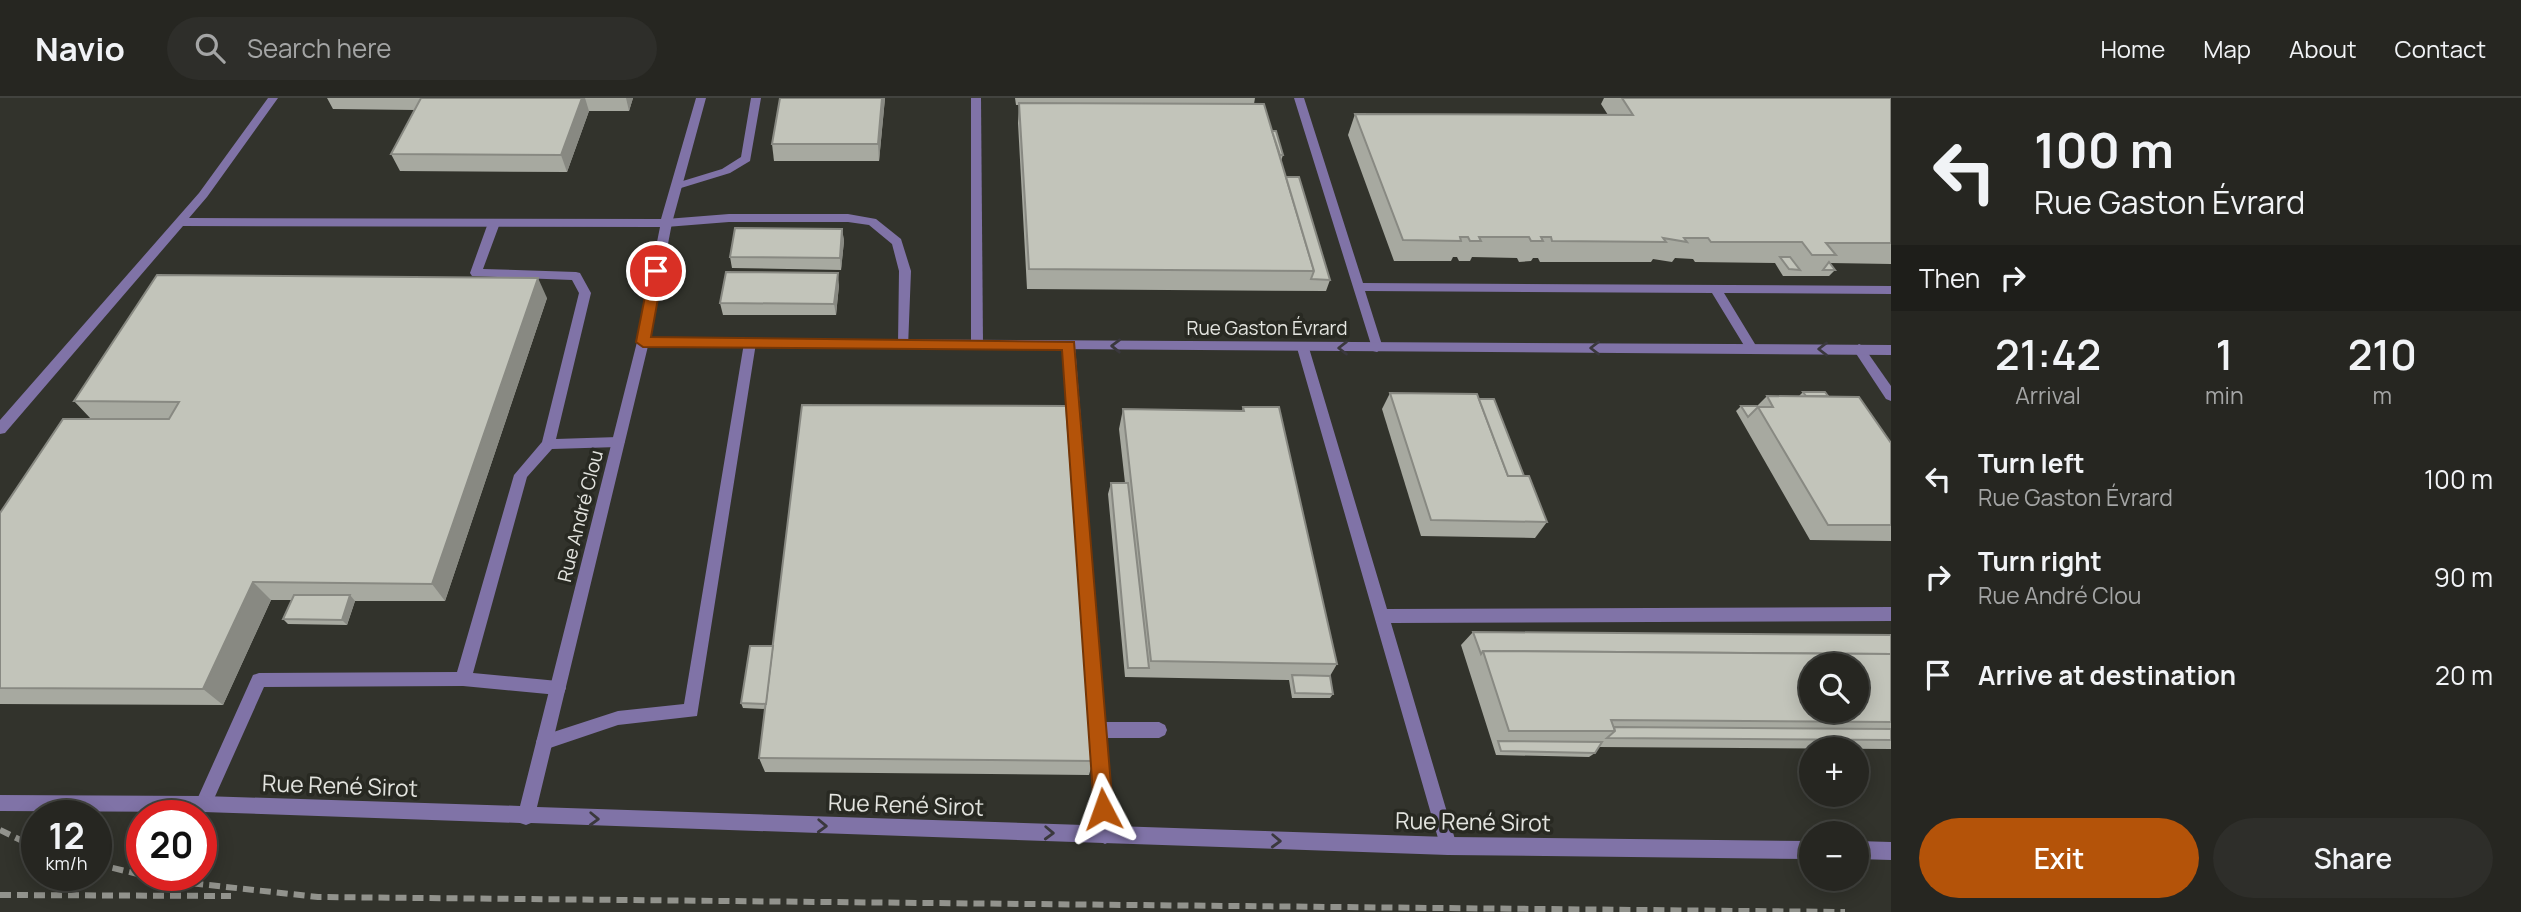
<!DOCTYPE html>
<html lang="en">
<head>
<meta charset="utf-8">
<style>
	body { margin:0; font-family:Manrope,sans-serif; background:#2e2e2a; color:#f1f3f6; height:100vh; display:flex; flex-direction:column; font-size:26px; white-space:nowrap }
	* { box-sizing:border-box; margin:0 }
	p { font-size:23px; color:#a4a5a5 }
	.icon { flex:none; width:38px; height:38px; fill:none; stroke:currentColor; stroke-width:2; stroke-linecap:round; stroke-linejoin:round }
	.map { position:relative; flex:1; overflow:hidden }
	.details { display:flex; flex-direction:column; background:#262621; width:630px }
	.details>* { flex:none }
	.guide { background:#262621; color:#f1f3f6; overflow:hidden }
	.buttons { position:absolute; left:1799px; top:555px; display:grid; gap:14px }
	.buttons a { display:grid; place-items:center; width:70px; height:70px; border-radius:50%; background:#262621; box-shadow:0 4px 18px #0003,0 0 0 2px #42433f; font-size:35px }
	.speed { position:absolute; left:21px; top:702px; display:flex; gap:14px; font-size:35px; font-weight:700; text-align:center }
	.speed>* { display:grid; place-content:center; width:91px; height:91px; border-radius:50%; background:#262621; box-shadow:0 4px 18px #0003,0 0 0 2px #42433f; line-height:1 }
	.speed small { font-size:18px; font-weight:400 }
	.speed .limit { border:10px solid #d22; background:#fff; color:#111 }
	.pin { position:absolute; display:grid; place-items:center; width:60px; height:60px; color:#fff; margin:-30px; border:4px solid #fff; border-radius:50%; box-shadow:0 2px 7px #0007 }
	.me { position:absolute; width:77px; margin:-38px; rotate:356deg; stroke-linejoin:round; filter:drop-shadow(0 0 5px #0008) }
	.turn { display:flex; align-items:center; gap:24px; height:147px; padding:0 28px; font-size:32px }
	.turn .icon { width:91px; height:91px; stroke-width:2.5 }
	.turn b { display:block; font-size:49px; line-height:60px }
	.then { display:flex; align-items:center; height:66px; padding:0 28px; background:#0003; gap:14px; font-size:26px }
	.eta { display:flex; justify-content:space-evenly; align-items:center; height:119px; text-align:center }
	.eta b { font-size:42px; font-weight:600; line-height:49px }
	.cta { display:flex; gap:14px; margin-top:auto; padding:14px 28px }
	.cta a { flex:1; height:80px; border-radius:42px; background:#b45309; color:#fff; font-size:28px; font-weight:600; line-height:80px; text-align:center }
	.cta a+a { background:#2e2e2a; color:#f1f3f6 }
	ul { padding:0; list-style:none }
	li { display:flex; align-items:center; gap:21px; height:98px; padding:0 28px }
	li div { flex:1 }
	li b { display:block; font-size:26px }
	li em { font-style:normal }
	header { display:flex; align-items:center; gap:42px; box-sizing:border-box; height:98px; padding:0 35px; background:#262621; border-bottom:2px solid #42433f }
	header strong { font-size:33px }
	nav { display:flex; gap:38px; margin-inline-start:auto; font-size:24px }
	.search { width:490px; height:63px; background:#2e2e2a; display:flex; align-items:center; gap:18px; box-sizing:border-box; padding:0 24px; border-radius:38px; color:#a4a5a5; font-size:26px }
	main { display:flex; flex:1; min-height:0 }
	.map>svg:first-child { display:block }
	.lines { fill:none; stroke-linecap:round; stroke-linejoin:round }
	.lane { fill:#8073a7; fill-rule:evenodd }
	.street { fill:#8073a7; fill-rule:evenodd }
	.rail { stroke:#92938d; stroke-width:6; stroke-dasharray:11 6; stroke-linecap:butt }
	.wall { fill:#a7a9a0 }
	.shaded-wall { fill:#888982 }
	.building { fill:#c2c4ba; stroke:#888982; stroke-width:2; fill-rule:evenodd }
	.oneway { stroke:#3a383d }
	.route { fill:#b45309; stroke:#753606; stroke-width:2 }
	.labels { text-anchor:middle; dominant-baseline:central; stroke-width:7; stroke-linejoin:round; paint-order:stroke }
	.street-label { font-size:19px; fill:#e3e4df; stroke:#282922 }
	.near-street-label { font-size:23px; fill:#e3e4df; stroke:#282922 }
</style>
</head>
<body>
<header>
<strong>Navio</strong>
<div class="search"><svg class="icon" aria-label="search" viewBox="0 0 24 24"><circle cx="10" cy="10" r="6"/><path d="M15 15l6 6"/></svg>Search here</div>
<nav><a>Home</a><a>Map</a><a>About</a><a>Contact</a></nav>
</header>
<main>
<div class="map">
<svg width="1891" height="814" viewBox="0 0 1891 814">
	<rect width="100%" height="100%" fill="#32332c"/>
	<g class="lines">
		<g class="lane">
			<polygon points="751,0 761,0 750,63 730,75 681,90 673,90 673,86 722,71 741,59"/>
			<polygon points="971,0 981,0 983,247 977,251 971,247"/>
			<polygon points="1294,0 1304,0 1363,185 1891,188 1891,196 1724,195 1758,251 1752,256 1748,254 1712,195 1365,193 1383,250 1377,254 1373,253"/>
			<polygon points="729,116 848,116 876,121 901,141 911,173 908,249 900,249 898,246 899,173 892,146 869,127 848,124 729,124 666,129 660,125 666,121"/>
			<polygon points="494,121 500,125 483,171 576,174 580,175 591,195 556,341 618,339 625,344 618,349 552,351 527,379 473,575 558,583 564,585 566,590 564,595 558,597 463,588 264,589 209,712 203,714 197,712 195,706 253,577 259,575 457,574 514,377 542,344 579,195 572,182 472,178 470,175 488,125"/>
			<polygon points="750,241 756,245 697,618 618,627 544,652 538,649 536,644 538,639 618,613 684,606 744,245"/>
			<polygon points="1069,243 1075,247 1105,624 1159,624 1165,627 1167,632 1165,637 1159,640 1106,640 1114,737 1111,743 1105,746 1099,743 1096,737 1063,247"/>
			<polygon points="1303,246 1309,250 1387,511 1891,509 1891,523 1391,525 1457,748 1454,754 1448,757 1442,754 1297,250"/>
			<polygon points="1859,246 1863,248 1891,288 1891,303 1886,301 1853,251"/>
		</g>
		<g class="street">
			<polygon points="268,0 278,0 207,99 189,120 661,121 696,0 706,0 672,125 650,240 1891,247 1891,257 648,248 537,709 1448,739 1811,743 1811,761 1448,757 531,725 526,727 520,725 203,714 0,713 0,697 203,698 520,708 637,244 660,129 183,128 5,335 0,336 0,322 199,95"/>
			<polygon points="1857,743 1891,744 1891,762 1857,761"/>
		</g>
		<g class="rail">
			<polyline points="0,732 37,750"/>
			<polyline points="96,766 142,777"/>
			<polyline points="142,777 163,782 318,799 1845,814"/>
			<polyline points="0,797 231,798"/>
		</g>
	</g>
	<g class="wall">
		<polygon points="327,0 633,0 629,13 589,13 567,74 400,73 391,56 415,12 333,11"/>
		<polygon points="885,0 879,63 774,63 772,46"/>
		<polygon points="1015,0 1255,0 1254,6 1272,33 1283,57 1281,63 1286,79 1330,182 1326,193 1027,191 1018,25 1019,7 1016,7"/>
		<polygon points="1604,0 1891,0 1891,166 1830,165 1835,172 1829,178 1783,178 1775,165 1695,164 1693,161 1675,160 1672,164 1653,161 1651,164 1540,164 1538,160 1533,160 1531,163 1519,164 1517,160 1472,159 1470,163 1459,163 1457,159 1453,159 1451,163 1394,163 1348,37 1355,16 1608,17 1601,6"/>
		<polygon points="842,131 844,143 841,172 732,170 730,159"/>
		<polygon points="839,187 836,217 723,217 720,205"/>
		<polygon points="547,200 445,503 355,503 347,527 288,526 283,521 292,502 271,502 223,607 0,606 0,415 91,321 74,303"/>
		<polygon points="1803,294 1828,298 1891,345 1891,443 1810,442 1736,313 1741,308 1757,308 1767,298 1799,298"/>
		<polygon points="1390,295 1479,301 1524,378 1547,424 1535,440 1421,438 1382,311"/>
		<polygon points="1243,309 1337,566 1330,578 1333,596 1330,600 1292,600 1289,582 1125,579 1108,396 1111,385 1125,385 1119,331 1123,311 1242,313"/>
		<polygon points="1473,534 1891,537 1891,651 1599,649 1595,655 1589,659 1496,657 1461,547"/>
		<polygon points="750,548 1093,663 1089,677 765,674 759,660 765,611 743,610 741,605"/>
	</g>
	<g class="shaded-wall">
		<polygon points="582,0 585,0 589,13 567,74 561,57"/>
		<polygon points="626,0 633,0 629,13"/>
		<polygon points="882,0 885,0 879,63 878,46"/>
		<polygon points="842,131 844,143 841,172 840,160"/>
		<polygon points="838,175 839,187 836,217 834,206"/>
		<polygon points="538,180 547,200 445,503 432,486"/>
		<polygon points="253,484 271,502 223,607 203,591"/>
		<polygon points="350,497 355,503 347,527 342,522"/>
	</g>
	<g class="building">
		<polygon points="421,0 582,0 561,57 391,56"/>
		<polygon points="780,0 882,0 878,46 772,46"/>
		<polygon points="1622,0 1891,0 1891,145 1826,145 1836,157 1812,157 1802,144 1711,144 1708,140 1684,140 1687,144 1663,140 1666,144 1552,143 1551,139 1541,139 1543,143 1531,143 1529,139 1479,139 1481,143 1470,143 1468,139 1460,139 1461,143 1403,142 1355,16 1633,17"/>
		<polygon points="1019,5 1264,6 1314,173 1029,171"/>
		<polygon points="1272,33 1276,33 1283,57 1280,57"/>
		<polygon points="1286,79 1299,79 1330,182 1311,181 1314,173"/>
		<polygon points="735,130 842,131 840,160 730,159"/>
		<polygon points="1780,159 1790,159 1800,172 1789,171"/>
		<polygon points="1829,164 1835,172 1823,172"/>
		<polygon points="726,174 838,175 834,206 720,205"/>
		<polygon points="157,177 538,180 432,486 253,484 203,591 0,590 0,415 63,321 169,321 179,304 74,303"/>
		<polygon points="1803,294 1825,294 1828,298 1806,298"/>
		<polygon points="1390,295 1477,296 1508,378 1529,378 1547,424 1431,422"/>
		<polygon points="1767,298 1859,299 1891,345 1891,427 1828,427 1758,309 1773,309"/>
		<polygon points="1479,301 1494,301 1524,378 1508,378"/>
		<polygon points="802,307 1066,308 1093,663 759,660"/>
		<polygon points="1741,308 1757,308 1758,309 1748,319"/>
		<polygon points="1243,309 1279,309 1337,566 1151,563 1123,311 1244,313"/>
		<polygon points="1111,385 1128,385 1149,570 1128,570"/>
		<polygon points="294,497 350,497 342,522 283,521"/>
		<polygon points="1473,534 1891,537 1891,556 1483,553 1481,556"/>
		<polygon points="750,548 773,548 766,606 741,605"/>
		<path d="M1483,553L1891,556V624L1611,622L1615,633H1509ZM1811,567H1857V612H1811Z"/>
		<polygon points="1292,577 1330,578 1333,596 1295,595"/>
		<polygon points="1614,629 1891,631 1891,642 1607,640 1615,633"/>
		<polygon points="1498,643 1602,644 1595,655 1501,653"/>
	</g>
	<defs><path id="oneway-chevron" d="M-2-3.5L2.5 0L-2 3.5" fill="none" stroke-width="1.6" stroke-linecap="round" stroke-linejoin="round" transform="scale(1.75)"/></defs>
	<g class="oneway">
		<use href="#oneway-chevron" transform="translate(1116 248) rotate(-179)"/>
		<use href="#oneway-chevron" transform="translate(1343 250) rotate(-180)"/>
		<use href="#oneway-chevron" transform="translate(1595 250) rotate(-180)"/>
		<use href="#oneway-chevron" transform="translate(1823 251) rotate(-180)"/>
		<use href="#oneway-chevron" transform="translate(594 721) rotate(2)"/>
		<use href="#oneway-chevron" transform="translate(822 728) rotate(2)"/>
		<use href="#oneway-chevron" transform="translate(1049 735) rotate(2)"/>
		<use href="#oneway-chevron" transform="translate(1276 743) rotate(2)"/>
	</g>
	<polygon class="route" points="656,168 663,173 651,239 1074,244 1113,711 1110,718 1103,720 1097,718 1094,711 1062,252 643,249 636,244 650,173"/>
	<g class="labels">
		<g class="street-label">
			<text x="1267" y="230">Rue Gaston Évrard</text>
			<text transform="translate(580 418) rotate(-76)">Rue André Clou</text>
		</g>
		<g class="near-street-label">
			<text transform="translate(340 687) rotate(2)">Rue René Sirot</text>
			<text transform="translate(906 706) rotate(2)">Rue René Sirot</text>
			<text transform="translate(1473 723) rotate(1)">Rue René Sirot</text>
		</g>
	</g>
</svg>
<div class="buttons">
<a><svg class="icon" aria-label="search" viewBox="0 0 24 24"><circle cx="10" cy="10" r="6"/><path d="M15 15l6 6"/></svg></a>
<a>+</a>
<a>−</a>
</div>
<div class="speed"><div>12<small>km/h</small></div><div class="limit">20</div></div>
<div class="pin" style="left:656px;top:173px;background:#d93025"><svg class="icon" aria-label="arrive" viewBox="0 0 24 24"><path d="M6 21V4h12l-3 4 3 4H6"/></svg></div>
<svg class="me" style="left:1103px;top:711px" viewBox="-20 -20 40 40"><path d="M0-17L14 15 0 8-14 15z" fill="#b45309" stroke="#fff" stroke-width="4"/></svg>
</div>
<section class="details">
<div class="guide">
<div class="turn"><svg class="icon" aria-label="left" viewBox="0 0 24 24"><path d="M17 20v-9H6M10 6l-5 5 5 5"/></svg><div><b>100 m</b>Rue Gaston Évrard</div></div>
<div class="then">Then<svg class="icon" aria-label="right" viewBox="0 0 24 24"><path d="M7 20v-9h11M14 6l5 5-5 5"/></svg></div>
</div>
<div class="eta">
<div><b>21:42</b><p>Arrival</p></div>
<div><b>1</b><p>min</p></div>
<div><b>210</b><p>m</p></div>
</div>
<ul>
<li><svg class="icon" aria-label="left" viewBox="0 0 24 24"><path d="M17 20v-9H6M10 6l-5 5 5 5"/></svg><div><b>Turn left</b><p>Rue Gaston Évrard</p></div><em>100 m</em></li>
<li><svg class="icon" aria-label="right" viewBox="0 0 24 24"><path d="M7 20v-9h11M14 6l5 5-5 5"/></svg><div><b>Turn right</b><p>Rue André Clou</p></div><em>90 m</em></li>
<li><svg class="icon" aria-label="arrive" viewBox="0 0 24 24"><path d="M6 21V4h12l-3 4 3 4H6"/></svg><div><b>Arrive at destination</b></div><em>20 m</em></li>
</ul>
<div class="cta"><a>Exit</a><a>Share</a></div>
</section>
</main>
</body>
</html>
